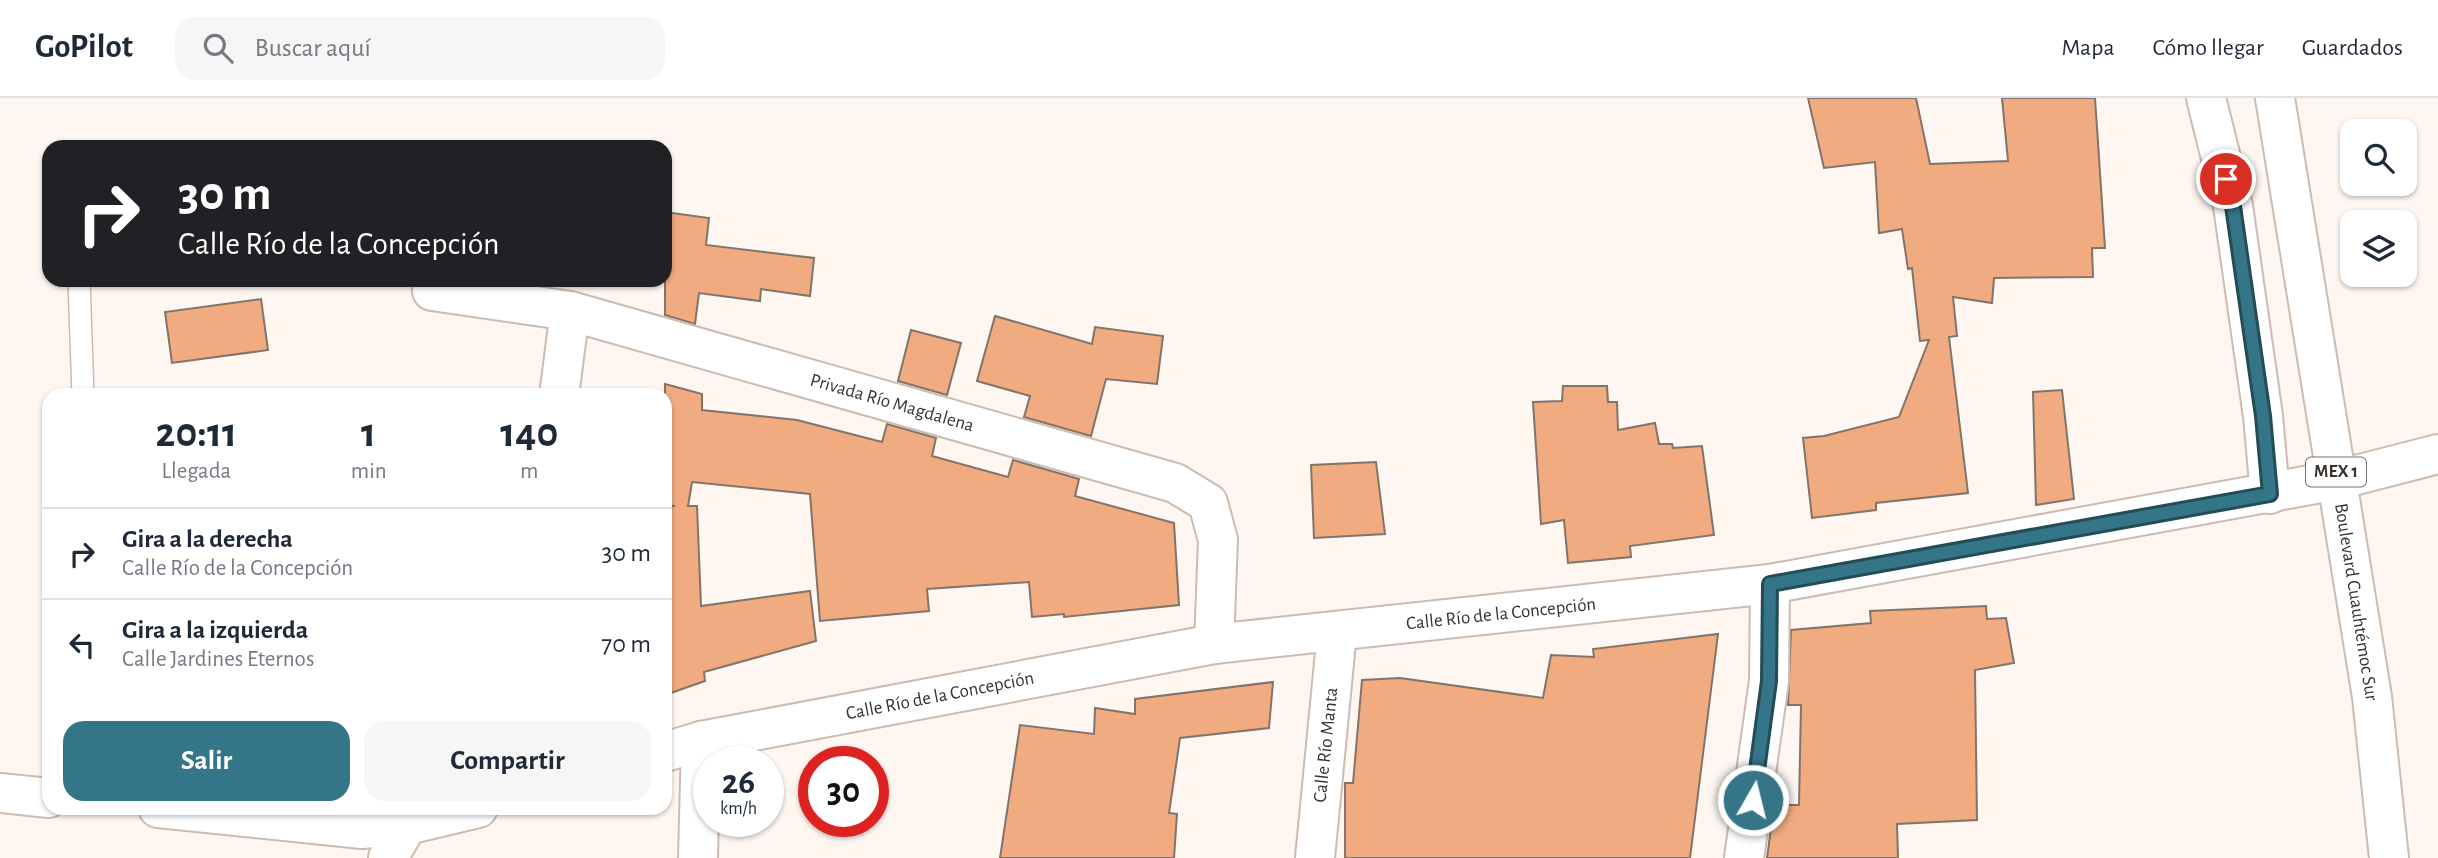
<!DOCTYPE html>
<html lang="es">
<head>
<meta charset="utf-8">
<style>
	body { margin:0; font-family:"Alegreya Sans",sans-serif; background:#f6f6f7; color:#1f2937; height:100vh; display:flex; flex-direction:column; font-size:26px; white-space:nowrap }
	* { box-sizing:border-box; margin:0 }
	p { font-size:23px; color:#747a83 }
	.icon { flex:none; width:38px; height:38px; fill:none; stroke:currentColor; stroke-width:2; stroke-linecap:round; stroke-linejoin:round }
	.map { position:relative; flex:1; overflow:hidden }
	.drawer { position:absolute; left:42px; top:290px; width:630px; height:427px; display:flex; flex-direction:column; background:#fff; border-radius:21px; box-shadow:0 2px 5px #0004 }
	.drawer>* { flex:none }
	.banner { position:absolute; left:42px; top:42px; width:630px; height:147px; border-radius:21px; box-shadow:0 2px 5px #0004; background:#202124; color:#fff; overflow:hidden }
	.buttons { position:absolute; left:2340px; top:21px; display:grid; gap:14px }
	.buttons a { display:grid; place-items:center; width:77px; height:77px; border-radius:14px; background:#fff; box-shadow:0 2px 5px #0004; font-size:35px }
	.speed { position:absolute; left:693px; top:648px; display:flex; gap:14px; font-size:35px; font-weight:700; text-align:center }
	.speed>* { display:grid; place-content:center; width:91px; height:91px; border-radius:50%; background:#fff; box-shadow:0 2px 5px #0004; line-height:1 }
	.speed small { font-size:18px; font-weight:400 }
	.speed .limit { border:10px solid #d22; background:#fff; color:#111 }
	.pin { position:absolute; display:grid; place-items:center; width:60px; height:60px; color:#fff; margin:-30px; border:4px solid #fff; border-radius:50%; box-shadow:0 2px 7px #0007 }
	.me { position:absolute; width:77px; margin:-38px; rotate:8deg; stroke-linejoin:round; filter:drop-shadow(0 0 5px #0008) }
	.turn { display:flex; align-items:center; gap:24px; height:147px; padding:0 21px; font-size:32px }
	.turn .icon { width:91px; height:91px; stroke-width:2.5 }
	.turn b { display:block; font-size:49px; line-height:60px }
	.eta { display:flex; justify-content:space-evenly; align-items:center; height:119px; text-align:center }
	.eta b { font-size:42px; font-weight:700; line-height:49px }
	.cta { display:flex; gap:14px; margin-top:auto; padding:14px 21px }
	.cta a { flex:1; height:80px; border-radius:21px; background:#347588; color:#fff; font-size:28px; font-weight:700; line-height:80px; text-align:center }
	.cta a+a { background:#f6f6f7; color:#1f2937 }
	ul { padding:0; list-style:none }
	li { display:flex; align-items:center; gap:21px; height:91px; padding:0 21px; border-top:2px solid #e0e1e3 }
	li div { flex:1 }
	li b { display:block; font-size:26px }
	li em { font-style:normal }
	header { display:flex; align-items:center; gap:42px; box-sizing:border-box; height:98px; padding:0 35px; background:#fff; border-bottom:2px solid #e0e1e3 }
	header strong { font-size:33px }
	nav { display:flex; gap:38px; margin-inline-start:auto; font-size:24px }
	.search { width:490px; height:63px; background:#f6f6f7; display:flex; align-items:center; gap:18px; box-sizing:border-box; padding:0 24px; border-radius:21px; color:#747a83; font-size:26px }
	.map>svg:first-child { display:block }
	.building { fill:#f0ab81; stroke:#837369; stroke-width:2 }
	.lines { fill:none; stroke-linecap:round; stroke-linejoin:round }
	.lane-casing { stroke:#cdbbb0; stroke-width:24 }
	.street-casing { stroke:#cdbbb0; stroke-width:42 }
	.secondary-casing { stroke:#cdbbb0; stroke-width:42 }
	.primary-casing { stroke:#cdbbb0; stroke-width:42 }
	.lane { stroke:#fff; stroke-width:21 }
	.street { stroke:#fff; stroke-width:38 }
	.secondary { stroke:#fff; stroke-width:38 }
	.primary { stroke:#fff; stroke-width:38 }
	.route-casing { stroke:#224c58; stroke-width:18 }
	.route { stroke:#347588; stroke-width:12 }
	.labels { text-anchor:middle; dominant-baseline:central; stroke-width:6; stroke-linejoin:round; paint-order:stroke }
	.shield { fill:#fff; stroke:#75706d; stroke-width:2 }
	.shield-label { font-size:18px; font-weight:bold; fill:#3a332e }
	.street-label { font-size:19px; fill:#3a332e; stroke:#fff }
</style>
</head>
<body>
<header>
<strong>GoPilot</strong>
<div class="search"><svg class="icon" aria-label="search" viewBox="0 0 24 24"><circle cx="10" cy="10" r="6"/><path d="M15 15l6 6"/></svg>Buscar aquí</div>
<nav><a>Mapa</a><a>Cómo llegar</a><a>Guardados</a></nav>
</header>
<div class="map">
<svg width="2438" height="760" viewBox="0 0 2438 760">
	<rect width="100%" height="100%" fill="#fdf6f1"/>
	<g class="building">
		<polygon points="1808,0 1916,0 1930,66 2008,63 2002,0 2095,0 2105,150 2092,150 2093,179 1994,180 1992,205 1953,199 1957,238 1949,239 1968,395 1876,405 1876,412 1812,420 1803,340 1824,338 1899,319 1929,242 1920,243 1912,170 1908,171 1902,131 1879,135 1875,64 1824,70"/>
		<polygon points="665,114 709,120 706,147 814,160 810,198 761,191 760,203 699,195 695,226 665,217"/>
		<polygon points="261,201 268,252 172,265 165,214"/>
		<polygon points="995,218 1092,246 1095,229 1163,238 1157,286 1106,281 1091,338 1024,319 1030,298 977,283"/>
		<polygon points="911,232 961,245 947,297 898,283"/>
		<polygon points="665,286 702,296 702,312 797,322 882,344 887,326 936,340 932,358 1008,379 1013,362 1079,381 1075,398 1174,425 1179,507 1064,519 1064,516 1032,519 1029,484 927,491 929,513 820,523 810,396 692,384 688,408 697,408 701,508 810,493 816,543 704,574 705,583 665,597 665,408 675,408 665,407"/>
		<polygon points="1563,288 1607,288 1608,304 1617,304 1618,332 1655,325 1659,346 1672,346 1673,350 1702,348 1714,437 1630,448 1631,459 1568,465 1564,422 1541,426 1533,304 1562,303"/>
		<polygon points="2062,292 2074,401 2036,407 2033,294"/>
		<polygon points="1376,364 1385,436 1314,440 1311,367"/>
		<polygon points="1986,508 1987,521 2006,520 2014,565 1975,572 1977,722 1897,726 1898,760 1767,760 1774,707 1799,707 1801,607 1788,607 1791,532 1871,525 1870,513"/>
		<polygon points="1718,536 1690,760 1345,760 1345,685 1353,685 1362,582 1400,580 1543,600 1551,557 1594,559 1593,551"/>
		<polygon points="1273,584 1269,630 1180,640 1169,715 1177,716 1174,760 1000,760 1020,627 1094,636 1095,610 1135,616 1135,601"/>
	</g>
	<g class="lines">
		<g class="lane-casing">
			<polyline id="lane" points="79,182 83,298"/>
		</g>
		<g class="street-casing">
			<g id="street">
				<polyline points="432,193 570,213 1175,385 1208,405 1218,442 1214,546"/>
				<polyline points="559,298 570,213"/>
				<polyline points="2337,382 2438,356"/>
				<polyline points="388,760 407,727"/>
				<polyline points="1315,760 1337,534"/>
				<polyline points="1744,760 1769,583 1770,486"/>
			</g>
		</g>
		<g class="secondary-casing">
			<g id="secondary">
				<polyline points="2206,0 2233,108 2263,318 2270,396"/>
				<polyline points="665,654 701,643 1214,546 1770,486 2337,382"/>
				<polyline points="0,695 49,700"/>
				<polyline points="158,710 362,731 407,727 478,710"/>
				<polyline points="698,760 701,643"/>
			</g>
		</g>
		<g class="primary-casing">
			<polyline id="primary" points="2275,0 2372,599 2389,760"/>
		</g>
		<use href="#lane" class="lane"/>
		<use href="#street" class="street"/>
		<use href="#secondary" class="secondary"/>
		<use href="#primary" class="primary"/>
	</g>
	<g class="lines">
		<g class="route-casing">
			<polyline id="route" points="1753,702 1769,583 1770,486 2270,396 2263,318 2233,108 2226,81"/>
		</g>
		<use href="#route" class="route"/>
	</g>
	<g class="labels">
		<rect class="shield" x="2306" y="359.5" width="60" height="29" rx="5"/>
		<g class="shield-label">
			<text x="2336" y="374">MEX 1</text>
		</g>
		<g class="street-label">
			<text transform="translate(892 305) rotate(16)">Privada Río Magdalena</text>
			<text transform="translate(2356 504) rotate(81)">Boulevard Cuauhtémoc Sur</text>
			<text transform="translate(1501 516) rotate(-6)">Calle Río de la Concepción</text>
			<text transform="translate(940 598) rotate(-11)">Calle Río de la Concepción</text>
			<text transform="translate(1326 647) rotate(-84)">Calle Río Manta</text>
		</g>
	</g>
</svg>
<div class="buttons">
<a><svg class="icon" aria-label="search" viewBox="0 0 24 24"><circle cx="10" cy="10" r="6"/><path d="M15 15l6 6"/></svg></a>
<a><svg class="icon" aria-label="layers" viewBox="0 0 24 24"><path d="M12 4l9 5-9 5-9-5zM3 14l9 5 9-5"/></svg></a>
</div>
<div class="speed"><div>26<small>km/h</small></div><div class="limit">30</div></div>
<div class="pin" style="left:2226px;top:81px;background:#d93025"><svg class="icon" aria-label="arrive" viewBox="0 0 24 24"><path d="M6 21V4h12l-3 4 3 4H6"/></svg></div>
<svg class="me" style="left:1753px;top:702px" viewBox="-20 -20 40 40"><circle r="17" fill="#347588" stroke="#fff" stroke-width="3"/><path d="M0-11L8 9 0 5-8 9z" fill="#fff"/></svg>
<div class="banner">
<div class="turn"><svg class="icon" aria-label="right" viewBox="0 0 24 24"><path d="M7 20v-9h11M14 6l5 5-5 5"/></svg><div><b>30 m</b>Calle Río de la Concepción</div></div>
</div>
<section class="drawer">
<div class="eta">
<div><b>20:11</b><p>Llegada</p></div>
<div><b>1</b><p>min</p></div>
<div><b>140</b><p>m</p></div>
</div>
<ul>
<li><svg class="icon" aria-label="right" viewBox="0 0 24 24"><path d="M7 20v-9h11M14 6l5 5-5 5"/></svg><div><b>Gira a la derecha</b><p>Calle Río de la Concepción</p></div><em>30 m</em></li>
<li><svg class="icon" aria-label="left" viewBox="0 0 24 24"><path d="M17 20v-9H6M10 6l-5 5 5 5"/></svg><div><b>Gira a la izquierda</b><p>Calle Jardines Eternos</p></div><em>70 m</em></li>
</ul>
<div class="cta"><a>Salir</a><a>Compartir</a></div>
</section>
</div>
</body>
</html>
